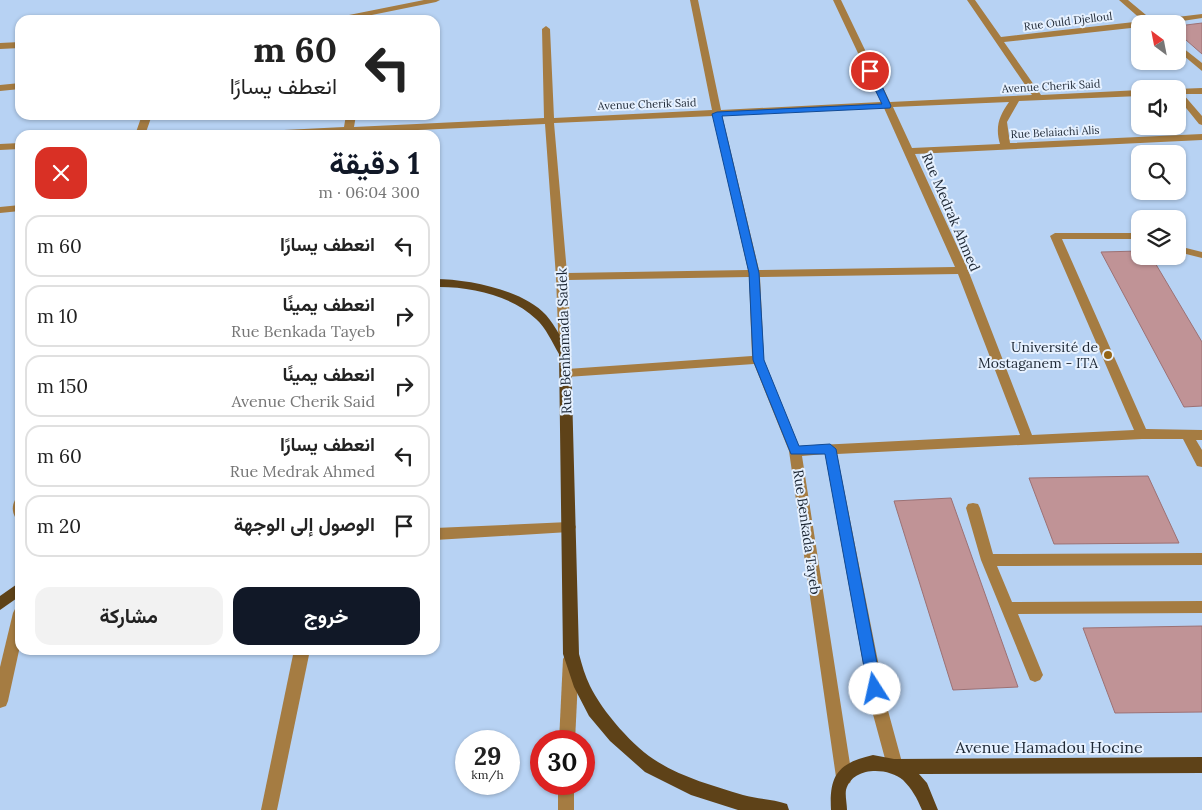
<!DOCTYPE html>
<html lang="ar">
<head>
<meta charset="utf-8">
<style>
	body { margin:0; font-family:Lora,Vazirmatn,serif; background:#f2f2f2; color:#222; direction:rtl; height:100vh; display:flex; flex-direction:column; font-size:19px; white-space:nowrap }
	* { box-sizing:border-box; margin:0 }
	p { font-size:16px; color:#767676 }
	.icon { flex:none; width:28px; height:28px; fill:none; stroke:currentColor; stroke-width:2; stroke-linecap:round; stroke-linejoin:round }
	.map { position:relative; flex:1; overflow:hidden; direction:ltr }
	.sheet { position:absolute; left:15px; top:130px; width:425px; height:525px; display:flex; flex-direction:column; background:#fff; border-radius:15px; box-shadow:0 1px 4px #0004; direction:rtl }
	.sheet>* { flex:none }
	.guide { position:absolute; left:15px; top:15px; width:425px; height:105px; border-radius:15px; box-shadow:0 1px 4px #0004; direction:rtl; background:#fff; color:#222; overflow:hidden }
	.needle { width:32px; rotate:328deg }
	.fabs { position:absolute; left:1131px; top:15px; display:grid; gap:10px }
	.fabs a { display:grid; place-items:center; width:55px; height:55px; border-radius:10px; background:#fff; box-shadow:0 1px 4px #0004; font-size:25px }
	.speed { position:absolute; left:455px; top:730px; display:flex; gap:10px; font-size:25px; font-weight:700; text-align:center }
	.speed>* { display:grid; place-content:center; width:65px; height:65px; border-radius:50%; background:#fff; box-shadow:0 1px 4px #0004; line-height:1 }
	.speed small { font-size:12px; font-weight:400 }
	.speed .limit { border:8px solid #d22; background:#fff; color:#111 }
	.pin { position:absolute; display:grid; place-items:center; width:42px; height:42px; color:#fff; margin:-21px; border:2px solid #fff; border-radius:50%; box-shadow:0 1px 5px #0007 }
	.me { position:absolute; width:55px; margin:-28px; rotate:350deg; stroke-linejoin:round; filter:drop-shadow(0 0 4px #0008) }
	.turn { display:flex; align-items:center; gap:18px; height:105px; padding:0 20px; font-size:22px }
	.turn .icon { width:65px; height:65px; stroke-width:2.5 }
	.turn b { display:block; font-size:35px; line-height:42px }
	.round { display:grid; place-items:center; flex:none; width:52px; height:52px; border-radius:15px; background:#f2f2f2 }
	.head { display:flex; align-items:center; justify-content:space-between; height:85px; padding:0 20px }
	h1 { font-size:30px; font-weight:700; line-height:38px; color:#111827 }
	.button { display:flex; gap:10px; margin-top:auto; padding:10px 20px }
	.button a { flex:1; height:58px; border-radius:15px; background:#111827; color:#fff; font-size:20px; font-weight:700; line-height:58px; text-align:center }
	.button a+a { background:#f2f2f2; color:#222 }
	ul { padding:0; list-style:none }
	li { display:flex; align-items:center; gap:15px; height:62px; margin:0 10px 8px; padding:0 10px; border:2px solid #e0e0e0; border-radius:15px }
	li div { flex:1 }
	li b { display:block; font-size:19px }
	li em { font-style:normal }
	.map>svg:first-child { display:block }
	.building { fill:#c09396; stroke:#9c7174 }
	.lines { fill:none; stroke-linecap:round; stroke-linejoin:round }
	.minor { fill:#a57c42; fill-rule:evenodd }
	.major { fill:#5e4218; fill-rule:evenodd }
	.route { fill:#1a73e8; stroke:#114b97 }
	.poi-dot { fill:#956514; stroke:#e6f1ff; stroke-width:2 }
	.labels { text-anchor:middle; dominant-baseline:central; stroke-width:4; stroke-linejoin:round; paint-order:stroke }
	.far-street-label { font-size:11px; fill:#1d2734; stroke:#e6f1ff }
	.street-label { font-size:14px; fill:#1d2734; stroke:#e6f1ff }
	.poi-label { font-size:14px; fill:#1d2734; stroke:#e6f1ff; text-anchor:end }
	.near-street-label { font-size:16px; fill:#1d2734; stroke:#e6f1ff }
</style>
</head>
<body>
<div class="map">
<svg width="1202" height="810" viewBox="0 0 1202 810">
	<rect width="100%" height="100%" fill="#b7d2f3"/>
	<g class="building">
		<polygon points="1202,23 1202,54 1178,33 1178,26"/>
		<polygon points="1140,251 1140,256 1151,256 1202,342 1202,406 1184,407 1101,252"/>
		<polygon points="1148,476 1179,543 1054,544 1029,478"/>
		<polygon points="951,498 1018,687 953,690 894,501"/>
		<polygon points="1202,626 1202,712 1115,713 1083,628"/>
	</g>
	<g class="lines">
		<g class="minor">
			<polygon points="424,0 440,0 436,2 347,20 330,20 334,18"/>
			<path d="M690,0H698L721,110L881,102L833,0H841L890,102L1032,95L967,0H975L1001,37L1143,21L1119,0H1128L1152,20L1202,14V18L1163,24H1140V27L1004,42L1041,95L1140,90V96L1019,101L1007,122L1010,143L1202,134V140L915,154L968,270L1032,435L1134,430L1050,236L1055,233H1131L1140,235V241L1131,239H1062L1146,429L1202,430V440H1196L1202,450V467L1197,466L1183,439H1142L837,454L887,707L903,766L901,771L895,774L889,771L887,766L871,707L825,454L802,456L852,777L850,783L844,785L838,783L836,777L789,451L754,364L567,377L561,373L567,369L752,356L749,277L568,280L571,354L565,358L559,354L556,277L545,124L353,133V135H343V133L240,135L245,132L344,127L346,115H356L354,127L544,118L542,29L546,26L550,29L554,118L712,110ZM1009,102C999,116 995,127 1000,144L912,148L893,107ZM884,108L955,267L759,270L722,115ZM713,116L748,270L567,273L554,123ZM958,274L1020,435L799,446L764,360L760,277Z"/>
			<polygon points="20,42 20,48 0,49 0,43"/>
			<polygon points="1178,44 1202,63 1202,71 1178,51"/>
			<polygon points="20,83 20,89 0,91 0,85"/>
			<polygon points="1202,88 1202,94 1183,94 1202,116 1202,125 1199,124 1178,98 1176,89"/>
			<polygon points="142,115 152,115 145,135 135,135"/>
			<polygon points="20,143 20,149 0,150 0,144"/>
			<polygon points="20,205 20,211 0,213 0,207"/>
			<polygon points="1178,246 1202,252 1202,258 1178,252"/>
			<path d="M20,499V518L15,517C12,511 12,506 15,500Z"/>
			<polygon points="973,503 978,504 980,508 993,554 1202,553 1202,565 997,566 1012,602 1202,601 1202,613 1018,614 1043,675 1040,680 1035,682 1030,680 981,560 966,508 968,504"/>
			<polygon points="569,522 574,523 576,527 574,531 569,532 435,540 435,528"/>
			<polygon points="20,607 20,646 8,701 6,706 0,708 0,667 13,613 15,609"/>
			<polygon points="294,650 310,650 277,810 261,810"/>
			<polygon points="571,652 576,654 579,659 575,741 559,741 563,659 566,654"/>
			<rect x="558" y="784" width="16" height="26"/>
		</g>
		<g class="major">
			<path d="M435,279C468,279 523,290 546,315C556,327 563,341 571,354L579,654C582,665 585,676 590,686C602,711 634,748 658,762C684,778 714,786 743,795C757,799 773,799 787,804L789,810H738L691,795L645,772L610,741L589,716L574,687L563,654L559,354C552,342 546,328 536,319C511,295 468,286 435,287Z"/>
			<polygon points="20,582 20,596 0,610 0,596"/>
			<path d="M873,755L894,759L1202,757V773L919,774L927,783L938,810H922C917,798 912,789 903,780C888,767 852,766 846,790C845,796 847,804 847,810H831C829,774 839,763 873,755Z"/>
		</g>
	</g>
	<polygon class="route" points="870,68 875,71 891,106 890,108 722,116 759,273 764,360 799,446 830,444 836,449 882,689 880,693 875,695 870,693 868,689 825,454 791,454 753,360 749,273 712,114 717,112 882,104 866,71"/>
	<circle class="poi-dot" cx="1108" cy="355" r="5"/>
	<g class="labels">
		<g class="far-street-label">
			<text transform="translate(1068 21) rotate(-7)">Rue Ould Djelloul</text>
			<text transform="translate(1051 86) rotate(-3)">Avenue Cherik Said</text>
			<text transform="translate(647 104) rotate(-2)">Avenue Cherik Said</text>
			<text transform="translate(1055 132) rotate(-3)">Rue Belaiachi Alis</text>
		</g>
		<g class="street-label">
			<text transform="translate(951 212) rotate(67)">Rue Medrak Ahmed</text>
			<text transform="translate(564 341) rotate(-92)">Rue Benhamada Sadek</text>
			<text transform="translate(807 532) rotate(82)">Rue Benkada Tayeb</text>
		</g>
		<g class="poi-label">
			<text x="1098" y="347">Université de<tspan x="1098" dy="16">Mostaganem - ITA</tspan></text>
		</g>
		<g class="near-street-label">
			<text x="1049" y="747">Avenue Hamadou Hocine</text>
		</g>
	</g>
</svg>
<div class="fabs">
<a><svg class="needle" viewBox="-14 -14 28 28"><path d="M0-13l5 13h-10z" fill="#e53935"/><path d="M0 13l5-13h-10z" fill="#767676"/></svg></a>
<a><svg class="icon" aria-label="sound" viewBox="0 0 24 24"><path d="M4 9h4l5-4v14l-5-4H4zM17 9q2 3 0 6"/></svg></a>
<a><svg class="icon" aria-label="search" viewBox="0 0 24 24"><circle cx="10" cy="10" r="6"/><path d="M15 15l6 6"/></svg></a>
<a><svg class="icon" aria-label="layers" viewBox="0 0 24 24"><path d="M12 4l9 5-9 5-9-5zM3 14l9 5 9-5"/></svg></a>
</div>
<div class="speed"><div>29<small>km/h</small></div><div class="limit">30</div></div>
<div class="pin" style="left:870px;top:71px;background:#d93025"><svg class="icon" aria-label="arrive" viewBox="0 0 24 24"><path d="M6 21V4h12l-3 4 3 4H6"/></svg></div>
<svg class="me" style="left:875px;top:689px" viewBox="-20 -20 40 40"><circle r="19" fill="#fff"/><path d="M0-13L10 11 0 6-10 11z" fill="#1a73e8"/></svg>
<div class="guide">
<div class="turn"><svg class="icon" aria-label="left" viewBox="0 0 24 24"><path d="M17 20v-9H6M10 6l-5 5 5 5"/></svg><div><b>60 m</b>انعطف يسارًا</div></div>
</div>
<section class="sheet">
<div class="head"><div><h1>1 دقيقة</h1><p>300 m · 06:04</p></div><a class="round" style="background:#d93025;color:#fff"><svg class="icon" aria-label="close" viewBox="0 0 24 24"><path d="M6 6l12 12M18 6L6 18"/></svg></a></div>
<ul>
<li><svg class="icon" aria-label="left" viewBox="0 0 24 24"><path d="M17 20v-9H6M10 6l-5 5 5 5"/></svg><div><b>انعطف يسارًا</b></div><em>60 m</em></li>
<li><svg class="icon" aria-label="right" viewBox="0 0 24 24"><path d="M7 20v-9h11M14 6l5 5-5 5"/></svg><div><b>انعطف يمينًا</b><p>Rue Benkada Tayeb</p></div><em>10 m</em></li>
<li><svg class="icon" aria-label="right" viewBox="0 0 24 24"><path d="M7 20v-9h11M14 6l5 5-5 5"/></svg><div><b>انعطف يمينًا</b><p>Avenue Cherik Said</p></div><em>150 m</em></li>
<li><svg class="icon" aria-label="left" viewBox="0 0 24 24"><path d="M17 20v-9H6M10 6l-5 5 5 5"/></svg><div><b>انعطف يسارًا</b><p>Rue Medrak Ahmed</p></div><em>60 m</em></li>
<li><svg class="icon" aria-label="arrive" viewBox="0 0 24 24"><path d="M6 21V4h12l-3 4 3 4H6"/></svg><div><b>الوصول إلى الوجهة</b></div><em>20 m</em></li>
</ul>
<div class="button"><a>خروج</a><a>مشاركة</a></div>
</section>
</div>
</body>
</html>
